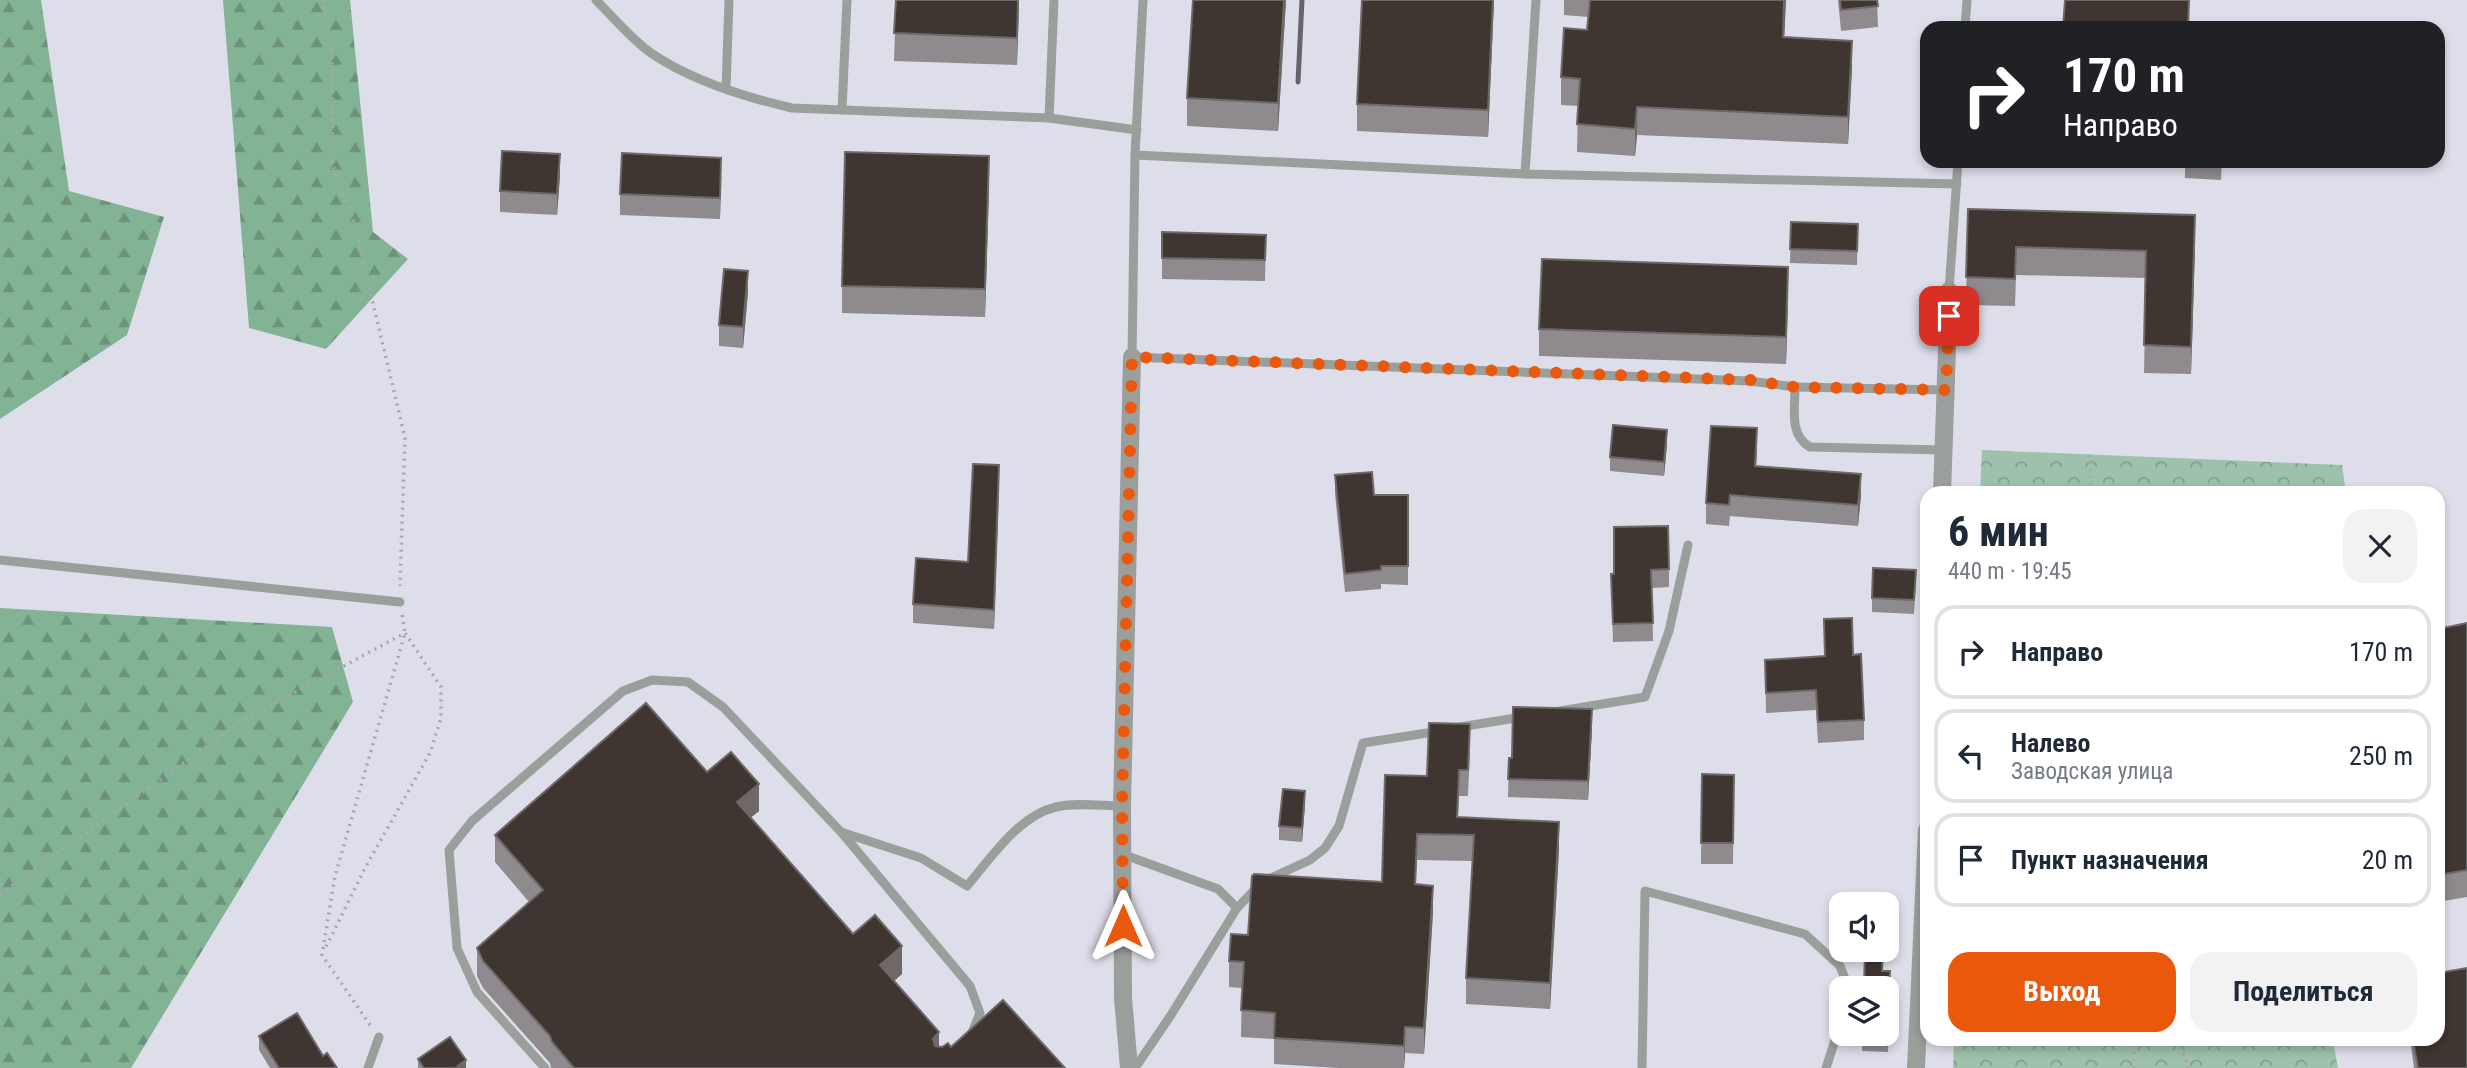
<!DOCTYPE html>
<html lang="ru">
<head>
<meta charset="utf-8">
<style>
	body { margin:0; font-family:"Roboto Condensed",sans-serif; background:#f2f2f3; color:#1f2937; height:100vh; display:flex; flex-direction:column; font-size:26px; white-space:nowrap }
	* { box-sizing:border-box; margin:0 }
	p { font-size:23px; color:#747a83 }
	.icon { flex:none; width:38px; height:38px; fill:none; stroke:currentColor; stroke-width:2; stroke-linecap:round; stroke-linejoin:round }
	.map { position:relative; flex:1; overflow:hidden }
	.details { position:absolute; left:1920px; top:486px; width:525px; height:560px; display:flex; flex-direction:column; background:#fff; border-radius:21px; box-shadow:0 4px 10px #0003 }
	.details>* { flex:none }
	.top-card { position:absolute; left:1920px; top:21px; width:525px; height:147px; border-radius:21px; box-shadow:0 4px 10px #0003; background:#202124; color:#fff; overflow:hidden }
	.buttons { position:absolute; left:1829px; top:892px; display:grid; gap:14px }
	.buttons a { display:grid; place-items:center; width:70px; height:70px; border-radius:14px; background:#fff; box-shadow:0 4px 10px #0003; font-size:35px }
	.pin { position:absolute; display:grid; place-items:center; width:60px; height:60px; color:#fff; margin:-30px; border-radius:14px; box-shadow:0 4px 10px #0006 }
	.me { position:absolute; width:77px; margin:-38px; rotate:0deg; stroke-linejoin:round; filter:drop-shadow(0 0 5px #0008) }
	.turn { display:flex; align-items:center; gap:24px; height:147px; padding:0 28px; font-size:32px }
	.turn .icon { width:91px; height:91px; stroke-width:2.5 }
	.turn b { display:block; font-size:49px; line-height:60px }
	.round { display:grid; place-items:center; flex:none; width:74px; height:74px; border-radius:21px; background:#f2f2f3 }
	.summary { display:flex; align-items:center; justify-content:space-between; height:119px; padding:0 28px }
	h1 { font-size:42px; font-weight:700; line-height:52px }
	.primary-button { display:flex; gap:14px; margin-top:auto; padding:14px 28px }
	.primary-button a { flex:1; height:80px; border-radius:21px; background:#ea580c; color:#fff; font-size:28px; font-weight:700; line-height:80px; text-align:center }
	.primary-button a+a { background:#f2f2f3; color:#1f2937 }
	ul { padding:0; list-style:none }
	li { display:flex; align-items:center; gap:21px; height:94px; margin:0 14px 10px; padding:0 14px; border:4px solid #e0e1e3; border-radius:21px }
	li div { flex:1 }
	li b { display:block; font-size:26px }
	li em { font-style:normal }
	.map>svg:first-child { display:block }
	.forest { fill:url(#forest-firs) }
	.park { fill:url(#park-crowns) }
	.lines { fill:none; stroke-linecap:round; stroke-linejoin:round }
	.path { stroke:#a6a7b0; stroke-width:3.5; stroke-dasharray:2 5; stroke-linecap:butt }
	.service { stroke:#9b9f9b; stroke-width:9 }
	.minor { stroke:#9b9f9b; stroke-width:18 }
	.rail { stroke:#64656b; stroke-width:5 }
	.wall { fill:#8e8a8e }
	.shaded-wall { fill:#6e6868 }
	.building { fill:#3f3531; stroke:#6e6868; stroke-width:2 }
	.route { stroke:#ea580c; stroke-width:12; stroke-dasharray:0 21.6 }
</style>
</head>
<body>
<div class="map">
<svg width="2467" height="1068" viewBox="0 0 2467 1068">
	<defs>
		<pattern id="forest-firs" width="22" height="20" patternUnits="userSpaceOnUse" patternTransform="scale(1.75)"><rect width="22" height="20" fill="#83b395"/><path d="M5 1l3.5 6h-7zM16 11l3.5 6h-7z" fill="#6c927b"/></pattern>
		<pattern id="park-crowns" width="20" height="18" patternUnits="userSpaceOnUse" patternTransform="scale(1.75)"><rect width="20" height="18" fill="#9ec1ab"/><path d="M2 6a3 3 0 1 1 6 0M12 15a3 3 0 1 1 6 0" fill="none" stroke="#829e8c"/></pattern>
	</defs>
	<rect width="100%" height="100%" fill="#dddeea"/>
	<g class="forest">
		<polygon points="0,0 41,0 69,191 164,217 127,335 0,419"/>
		<polygon points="223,0 350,0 373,232 408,259 326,349 249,328"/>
		<polygon points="0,608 332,627 353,702 131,1068 0,1068"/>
	</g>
	<g class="park">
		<polygon points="1982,450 2342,465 2346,493 1980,493"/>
		<polygon points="1954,1040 2333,1040 2338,1068 1953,1068"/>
	</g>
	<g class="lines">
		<g class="path">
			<polyline points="324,0 332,54 333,166 354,223 405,438 400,586"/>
			<polyline points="2090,455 2091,494"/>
			<polyline points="0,894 242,721 405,633 441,687 441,718 430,753 365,868 325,949"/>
			<polyline points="370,1025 322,955 335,876 405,633 402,614"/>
			<polyline points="2179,1040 2188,1068"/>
			<polyline points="2134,1068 2134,1040"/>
		</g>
		<g class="service">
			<path d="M596,0C613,17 631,39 651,53C692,81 744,97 792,108L1049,118L1137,130"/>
			<path d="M1143,0L1135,155L1132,357L1750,381L1795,387C1795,409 1789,435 1810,447L1944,450"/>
			<polyline points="1965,28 1967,0"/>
			<polyline points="726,89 729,0"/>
			<polyline points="842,110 847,0"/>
			<polyline points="1049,118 1054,0"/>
			<polyline points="1135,155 1525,174 1957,184"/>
			<polyline points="1525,174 1536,0"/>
			<polyline points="1949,291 1958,161"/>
			<polyline points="1795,387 1946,390"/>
			<polyline points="0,560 400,602"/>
			<polyline points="1560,711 1645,697 1669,631 1688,545"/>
			<polyline points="1460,727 1522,717"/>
			<polyline points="842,833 970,986 980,1013 971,1035"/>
			<polyline points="1122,854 1218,889 1237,908"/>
			<polyline points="368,1068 379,1037"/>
			<path d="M545,1068L477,992L457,948L449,850L472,821L623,691L652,680L688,682L723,707L841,832L921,858L967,886C991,858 1018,816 1056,807C1076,802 1102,806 1122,806"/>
			<polyline points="1135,1068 1171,1015 1237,908 1262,882 1310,860 1325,848 1339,826 1363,743 1440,731"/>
			<polyline points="1642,1068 1645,891 1805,934 1840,966 1849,989"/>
			<polyline points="1826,1068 1841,1022"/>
		</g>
		<g class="minor">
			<polyline points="1942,494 1949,291"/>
			<polyline points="1129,1068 1123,998 1122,806 1132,357"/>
			<polyline points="1916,1068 1927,830"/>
		</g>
		<polyline class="rail" points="1298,82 1302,0"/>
	</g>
	<g class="wall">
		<polygon points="896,0 1019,0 1017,65 894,61"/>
		<polygon points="1193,0 1286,0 1278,131 1187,126 1187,98"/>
		<polygon points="1362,0 1494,0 1488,137 1357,131 1357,104"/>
		<polygon points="1564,0 1786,0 1784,38 1852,68 1848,144 1637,135 1635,156 1577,152 1578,106 1561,105 1561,77 1587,30 1588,17 1564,15"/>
		<polygon points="1838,0 1877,0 1878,27 1841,31"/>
		<polygon points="2185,161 2222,161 2221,180 2185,178"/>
		<polygon points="560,175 557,215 500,212 500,191"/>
		<polygon points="721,179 720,219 620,215 620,194"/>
		<polygon points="989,183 985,317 842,313 842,286"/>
		<polygon points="1968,209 2195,243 2191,374 2144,373 2146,278 2016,275 2015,306 1966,305"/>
		<polygon points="1791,222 1858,224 1857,265 1790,263"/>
		<polygon points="1162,232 1266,235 1265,281 1162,279"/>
		<polygon points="748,292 743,348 719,346 719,325"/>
		<polygon points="1788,295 1786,364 1539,356 1539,329"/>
		<polygon points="1667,444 1664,476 1610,471 1610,457"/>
		<polygon points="1757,449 1756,466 1861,495 1858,526 1730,516 1729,526 1706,524 1706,503"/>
		<polygon points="1335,475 1374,495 1408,495 1408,585 1381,584 1381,589 1345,592 1335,494"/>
		<polygon points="999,483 994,629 913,623 913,604 968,562"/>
		<polygon points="1614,527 1669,569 1669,587 1652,588 1653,641 1613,642 1611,574 1614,574"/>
		<polygon points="1916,584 1914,614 1872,612 1872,598"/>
		<polygon points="1824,619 1864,720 1864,740 1818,743 1816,710 1766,713 1765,660 1825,656"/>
		<polygon points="2467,623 2467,897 2444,901 2438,864 2438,629"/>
		<polygon points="1592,728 1588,800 1508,797 1509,758 1512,758"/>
		<polygon points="1470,750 1468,796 1459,796 1458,817 1559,849 1550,1009 1466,1004 1466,978 1473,861 1417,860 1416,884 1433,912 1424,1054 1405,1053 1404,1068 1338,1068 1274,1064 1274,1039 1241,1037 1242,988 1229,987 1229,961 1248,935 1382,882 1427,776"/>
		<polygon points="707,772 759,811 751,817 853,934 902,974 894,981 939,1046 951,1047 1065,1068 551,1068 550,1063 483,988 477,976 477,948 529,902 495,862 495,835"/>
		<polygon points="1702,774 1734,775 1733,864 1701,864"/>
		<polygon points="1305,805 1302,842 1279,840 1279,826"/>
		<polygon points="1841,905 1841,950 1884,950 1882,971 1890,971 1888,1052 1862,1051 1865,954 1837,952 1837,938"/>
		<polygon points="259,1036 323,1056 337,1068 270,1068 259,1050"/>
		<polygon points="2410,1040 2438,1040 2467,1068 2414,1068"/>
		<polygon points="418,1059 466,1068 418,1068"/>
	</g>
	<g class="shaded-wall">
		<polygon points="1018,0 1019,0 1017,65 1017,38"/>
		<polygon points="1284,0 1286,0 1278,131 1278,103"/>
		<polygon points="1493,0 1494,0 1488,137 1488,110"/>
		<polygon points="1784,0 1786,0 1783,65 1783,37"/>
		<polygon points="1852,41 1852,68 1848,144 1848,117"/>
		<polygon points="1637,107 1637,135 1635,156 1635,129"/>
		<polygon points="560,154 560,175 557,215 557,194"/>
		<polygon points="989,156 989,183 985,317 985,289"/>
		<polygon points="721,158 721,179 720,219 720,198"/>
		<polygon points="2195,215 2195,243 2191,374 2191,347"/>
		<polygon points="1788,267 1788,295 1786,364 1786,337"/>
		<polygon points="748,271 748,292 743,348 743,327"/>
		<polygon points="1757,428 1757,449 1755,487 1755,466"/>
		<polygon points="1667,430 1667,444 1664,476 1664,462"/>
		<polygon points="999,465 999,483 994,629 994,610"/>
		<polygon points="1861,474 1861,495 1858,526 1858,505"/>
		<polygon points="1592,709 1592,728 1588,800 1588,781"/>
		<polygon points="759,784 759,811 737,829 737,802"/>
		<polygon points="1305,791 1305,805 1302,842 1302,828"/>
		<polygon points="1559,822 1559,849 1550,1009 1550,983"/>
		<polygon points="1433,886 1433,912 1424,1054 1424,1028"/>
		<polygon points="902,946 902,974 880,993 880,965"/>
		<polygon points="1405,1027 1405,1053 1404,1068 1404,1046"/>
		<polygon points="939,1032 939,1060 933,1039"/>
		<polygon points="466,1060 466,1068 455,1068"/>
	</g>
	<g class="building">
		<polygon points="896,0 1018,0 1017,38 894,33"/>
		<polygon points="1193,0 1284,0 1278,103 1187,98"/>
		<polygon points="1362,0 1493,0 1488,110 1357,104"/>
		<polygon points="1590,0 1784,0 1783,37 1852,41 1848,117 1637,107 1635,129 1577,124 1580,79 1561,77 1564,28 1587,30"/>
		<polygon points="1840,0 1877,0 1878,6 1841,10"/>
		<polygon points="2065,0 2189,0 2188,28 2063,28"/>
		<polygon points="502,151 560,154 557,194 500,191"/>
		<polygon points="845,152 989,156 985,289 842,286"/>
		<polygon points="622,153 721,158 720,198 620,194"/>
		<polygon points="1968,209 2195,215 2191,347 2144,345 2146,251 2016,247 2015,279 1966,277"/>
		<polygon points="1791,222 1858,224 1857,251 1790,249"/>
		<polygon points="1162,232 1266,235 1265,260 1162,258"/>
		<polygon points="1542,259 1788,267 1786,337 1539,329"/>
		<polygon points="724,269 748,271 743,327 719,325"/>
		<polygon points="1613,425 1667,430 1664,462 1610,457"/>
		<polygon points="1711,426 1757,428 1755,466 1861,474 1858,505 1730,495 1729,505 1706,503"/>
		<polygon points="973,464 999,465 994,610 913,604 916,558 968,562"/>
		<polygon points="1372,472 1374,495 1408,495 1408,566 1381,566 1381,570 1345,574 1335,475"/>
		<polygon points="1668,526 1669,569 1651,570 1653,623 1613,624 1611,574 1614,574 1614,527"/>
		<polygon points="1873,568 1916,570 1914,600 1872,598"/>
		<polygon points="1852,618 1853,655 1861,654 1864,720 1818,722 1816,690 1766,693 1765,660 1825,656 1824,619"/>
		<polygon points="2467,623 2467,870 2444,874 2438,836 2438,629"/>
		<polygon points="646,703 707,772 731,752 759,784 737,802 853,934 875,915 902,946 880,965 939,1032 933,1039 935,1046 942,1047 948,1043 951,1047 1003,1000 1065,1068 574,1068 552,1042 550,1036 483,961 477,948 543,890 495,835"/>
		<polygon points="1513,707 1592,709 1588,781 1508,779 1509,758 1512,758"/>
		<polygon points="1429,723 1470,724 1468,770 1459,770 1457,817 1559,822 1550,983 1466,978 1474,835 1417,834 1415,884 1433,886 1424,1028 1405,1027 1404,1046 1274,1038 1275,1013 1241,1010 1244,962 1229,961 1231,934 1248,935 1252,876 1254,874 1382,882 1385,775 1427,776"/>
		<polygon points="1702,774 1734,775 1733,843 1701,843"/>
		<polygon points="1283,789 1305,791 1302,828 1279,826"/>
		<polygon points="1840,895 1886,897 1885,905 1841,905 1841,938 1837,938"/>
		<polygon points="1865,950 1883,950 1882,971 1890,971 1888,1038 1862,1037 1862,1034 1886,1034 1886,989 1864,989"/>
		<polygon points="2467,968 2467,1068 2418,1068 2413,1040 2438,1040 2438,973"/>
		<polygon points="297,1013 323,1056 327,1053 337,1068 279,1068 259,1036"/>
		<polygon points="450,1037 466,1060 455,1068 424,1068 418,1059"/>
	</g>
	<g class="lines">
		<polyline class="route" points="1123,926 1122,806 1132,357 1750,380 1795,387 1946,390 1949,316"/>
	</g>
</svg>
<div class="buttons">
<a><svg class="icon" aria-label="sound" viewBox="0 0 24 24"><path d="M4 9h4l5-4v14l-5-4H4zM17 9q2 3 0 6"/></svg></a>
<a><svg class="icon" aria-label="layers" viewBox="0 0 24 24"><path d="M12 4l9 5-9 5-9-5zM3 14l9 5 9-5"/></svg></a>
</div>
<div class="pin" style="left:1949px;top:316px;background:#d93025"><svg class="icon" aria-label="arrive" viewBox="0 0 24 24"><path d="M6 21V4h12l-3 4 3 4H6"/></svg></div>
<svg class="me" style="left:1123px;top:926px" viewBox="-20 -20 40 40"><path d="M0-17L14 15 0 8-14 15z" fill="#ea580c" stroke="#fff" stroke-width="4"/></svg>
<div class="top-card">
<div class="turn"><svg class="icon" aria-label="right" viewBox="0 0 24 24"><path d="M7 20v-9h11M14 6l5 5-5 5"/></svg><div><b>170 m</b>Направо</div></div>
</div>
<section class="details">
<div class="summary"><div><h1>6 мин</h1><p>440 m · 19:45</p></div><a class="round"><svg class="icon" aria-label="close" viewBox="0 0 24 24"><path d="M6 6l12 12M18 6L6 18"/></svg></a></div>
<ul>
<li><svg class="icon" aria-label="right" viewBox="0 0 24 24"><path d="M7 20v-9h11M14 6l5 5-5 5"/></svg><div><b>Направо</b></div><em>170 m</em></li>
<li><svg class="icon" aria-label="left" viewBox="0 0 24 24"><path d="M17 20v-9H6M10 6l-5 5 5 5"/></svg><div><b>Налево</b><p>Заводская улица</p></div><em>250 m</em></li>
<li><svg class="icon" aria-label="arrive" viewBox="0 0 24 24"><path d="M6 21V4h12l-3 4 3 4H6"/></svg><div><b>Пункт назначения</b></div><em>20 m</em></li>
</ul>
<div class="primary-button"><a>Выход</a><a>Поделиться</a></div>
</section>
</div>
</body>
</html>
